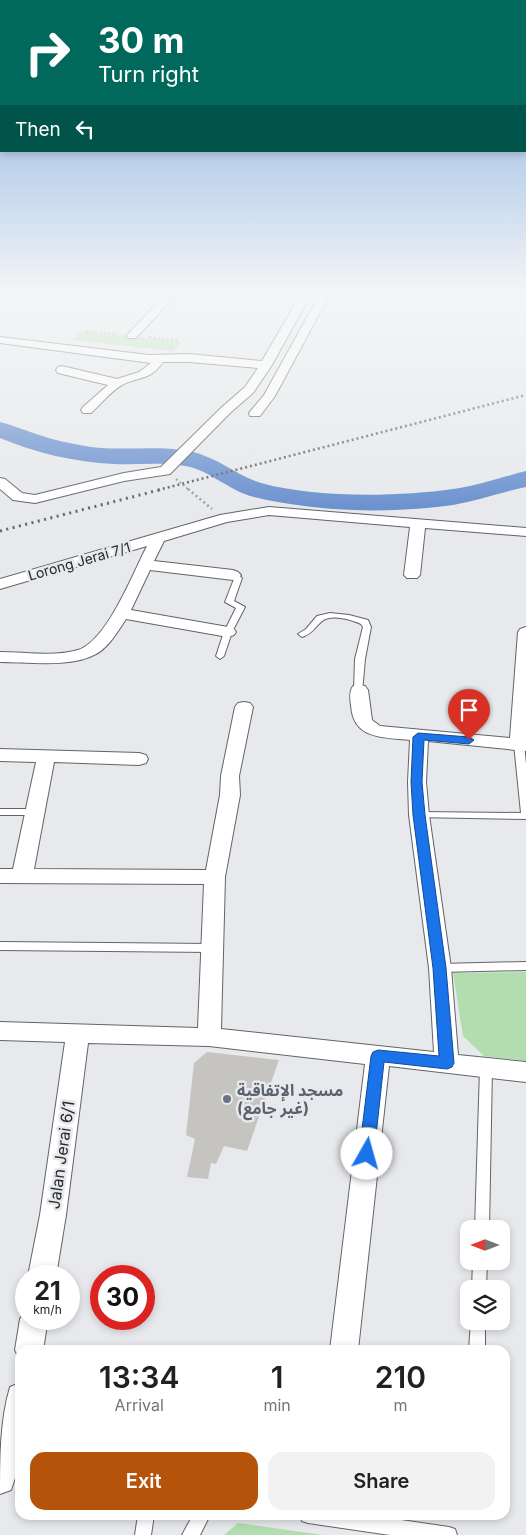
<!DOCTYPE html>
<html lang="en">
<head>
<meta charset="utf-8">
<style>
	body { margin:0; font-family:Inter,"Noto Sans Arabic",sans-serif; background:#f2f2f2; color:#202124; height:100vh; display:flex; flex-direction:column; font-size:19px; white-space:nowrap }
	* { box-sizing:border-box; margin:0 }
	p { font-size:16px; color:#757577 }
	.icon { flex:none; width:28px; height:28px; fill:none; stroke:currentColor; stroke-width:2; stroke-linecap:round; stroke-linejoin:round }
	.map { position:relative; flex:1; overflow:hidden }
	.drawer { position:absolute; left:15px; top:1345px; width:495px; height:175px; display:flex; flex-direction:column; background:#fff; border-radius:15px; box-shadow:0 2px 8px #0003 }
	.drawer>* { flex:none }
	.hud { position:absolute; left:0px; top:0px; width:526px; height:152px; box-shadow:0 2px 8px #0003; background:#00695c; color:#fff; overflow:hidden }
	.needle { width:32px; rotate:270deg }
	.controls { position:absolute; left:460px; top:1220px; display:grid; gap:10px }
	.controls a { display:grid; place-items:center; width:50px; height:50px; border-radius:10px; background:#fff; box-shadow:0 2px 8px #0003; font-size:25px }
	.speed { position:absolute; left:15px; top:1265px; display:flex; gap:10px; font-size:25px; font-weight:700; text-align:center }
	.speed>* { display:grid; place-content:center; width:65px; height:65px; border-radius:50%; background:#fff; box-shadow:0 2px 8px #0003; line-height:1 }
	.speed small { font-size:12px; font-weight:400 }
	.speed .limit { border:8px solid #d22; background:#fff; color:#111 }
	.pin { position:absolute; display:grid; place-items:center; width:42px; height:42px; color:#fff; margin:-51px -21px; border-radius:50% 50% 50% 0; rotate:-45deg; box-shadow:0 0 5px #0007 }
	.pin .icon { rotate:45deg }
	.me { position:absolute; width:55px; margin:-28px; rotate:7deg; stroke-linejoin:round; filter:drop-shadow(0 0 4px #0008) }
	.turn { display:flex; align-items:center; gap:18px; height:105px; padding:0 15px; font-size:22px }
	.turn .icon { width:65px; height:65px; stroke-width:2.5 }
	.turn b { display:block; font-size:35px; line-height:42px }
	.then { display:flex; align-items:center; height:48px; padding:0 15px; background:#0003; gap:10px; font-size:19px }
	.eta { display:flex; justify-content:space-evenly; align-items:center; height:85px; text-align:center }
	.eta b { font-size:30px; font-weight:600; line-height:35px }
	.cta { display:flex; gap:10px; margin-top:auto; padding:10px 15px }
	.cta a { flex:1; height:58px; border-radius:15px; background:#b45309; color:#fff; font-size:20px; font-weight:600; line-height:58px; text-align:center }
	.cta a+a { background:#f2f2f2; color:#202124 }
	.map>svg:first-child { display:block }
	.green { fill:#b2ddae }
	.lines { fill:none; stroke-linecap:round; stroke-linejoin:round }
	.river { fill:#6c92cf; fill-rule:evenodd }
	.building { fill:#c6c4c1 }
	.service-casing { stroke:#626467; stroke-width:2 }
	.minor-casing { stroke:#626467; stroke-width:2 }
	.path-far1 { stroke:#9c9da0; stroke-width:2; stroke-dasharray:2 2.5; stroke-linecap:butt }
	.path { stroke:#9c9da0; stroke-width:2.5; stroke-dasharray:2 3; stroke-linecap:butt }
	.service { fill:#fff; fill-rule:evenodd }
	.minor { fill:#fff; fill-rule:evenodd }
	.rail-far1 { stroke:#656668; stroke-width:2.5; stroke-dasharray:2 3; stroke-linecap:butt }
	.rail { stroke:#656668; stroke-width:3; stroke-dasharray:2 4.5; stroke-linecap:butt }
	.route { fill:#1a73e8; stroke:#114b97 }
	.worship-dot { fill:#6b7280; stroke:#e7e9ec; stroke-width:2 }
	.labels { text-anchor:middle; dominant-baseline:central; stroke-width:5; stroke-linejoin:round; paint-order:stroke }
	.street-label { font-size:14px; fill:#28292a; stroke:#e7e9ec }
	.near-worship-label { font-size:16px; font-weight:bold; fill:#5b616d; stroke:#e7e9ec; text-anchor:start }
	.near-street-label { font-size:16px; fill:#28292a; stroke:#e7e9ec }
</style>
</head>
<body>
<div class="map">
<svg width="526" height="1535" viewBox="0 0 526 1535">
	<rect width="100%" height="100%" fill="#e7e9ec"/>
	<g class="green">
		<polygon points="81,331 181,342 173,351 73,340"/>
		<polygon points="526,972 526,1061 484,1056 463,1036 453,973"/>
		<polygon points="238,1523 323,1535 224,1535"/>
	</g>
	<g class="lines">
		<path class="river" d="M0,422C12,425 24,430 36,434C54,440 72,444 91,447C123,451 156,445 189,451C218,457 235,475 261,483C315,498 397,497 453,489C477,486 502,477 526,471V487C502,492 478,501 453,505C388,514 317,512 254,497C229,491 208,469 185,466C161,462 138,465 114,464C75,462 35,453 0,438Z"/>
	</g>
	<polygon class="building" points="207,1052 279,1060 247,1151 224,1146 216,1164 211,1163 208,1179 187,1177 195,1139 186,1135 194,1063"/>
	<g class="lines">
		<g class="service-casing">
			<g id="service">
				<polygon points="230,573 236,573 242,578 234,601 245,607 232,632 224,656 220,659 216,656 224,632 236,608 225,602 234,579 229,575"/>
				<path d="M330,613L349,615L368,620L371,627L365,659L362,692L359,693L354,690L355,659L363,627L361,624C351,620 331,613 321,622C314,628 312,634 302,637L298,634L306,629L317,616Z"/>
				<polygon points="519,741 524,744 526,764 526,819 415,817 414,815 419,812 521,813 514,744"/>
				<polygon points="0,809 35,809 40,812 35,815 0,815"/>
				<polygon points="0,942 212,944 216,945 218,948 216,951 212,952 0,950"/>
				<polygon points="526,962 526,970 440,972 436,971 434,968 436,965 440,964"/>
				<polygon points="486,1063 490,1064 492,1068 489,1229 475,1229 480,1068 482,1064"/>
				<polygon points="473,1261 487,1261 486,1289 472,1289"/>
				<polygon points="471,1321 485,1321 485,1350 469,1350"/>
				<polygon points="138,1515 154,1515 151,1535 135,1535"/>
				<polygon points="193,1515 210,1515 200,1535 182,1535"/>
				<polygon points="300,1515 367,1515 449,1527 455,1529 457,1535 390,1535 308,1523 302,1521"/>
			</g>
		</g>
		<g class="minor-casing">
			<g id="minor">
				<polygon points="168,292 179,292 136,338 128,338 126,336 128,334"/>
				<path d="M302,292H312L272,365L253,393L230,413L170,474L124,481L35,503L13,500L0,489V478L5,479L22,493L35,495L124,473L161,467L222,407L245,387L258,368L189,362H163C150,381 139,376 122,385C111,391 101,404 91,413H83L81,410L83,407L108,385L58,373L56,370L58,367L62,366L117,379L139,372L151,363L0,343V337L149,355L189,354L262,361Z"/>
				<polygon points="321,292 331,292 275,396 260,416 250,416 249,413 264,395"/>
				<path d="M269,507L526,528V536L425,528L420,575L417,578H407L404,575L410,527L269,515L227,522L164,541L154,561L233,570L238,572L241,575L238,578L233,580L150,570L131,610L228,627L234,629L236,632L234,635L228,637L126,619C118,631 109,647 96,654C71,668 28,662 0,662V652C25,652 54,657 78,650C107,641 133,573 147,546L0,589V579L220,515Z"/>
				<path d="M526,627V751L428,741L426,782L429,815L451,968L458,1055L526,1062V1082L389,1066L358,1350H330L365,1064L209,1046L88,1043L66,1215L56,1276H28L40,1215L65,1042L0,1040V1022L198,1028L204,884L0,883V869H13L36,762L0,761V749L139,753L146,755L148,759L146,763L139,765L54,762L34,869L206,870L220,795L221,776L235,707L238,703L244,702L250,703L253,707L239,776L240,795L225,877L221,1029L434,1052L429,968L409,815L408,782L410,740C383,737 353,740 351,705C350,699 349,692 353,686L359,685L365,686L368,690L372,720L380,726L510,738L518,632L520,629Z"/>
				<polygon points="26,1309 26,1319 48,1319 43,1350 20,1350 20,1360 15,1350 20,1319"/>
				<path d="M20,1383V1463L11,1490L0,1494C0,1459 0,1420 10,1387Z"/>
			</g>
		</g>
		<g class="path-far1">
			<polyline points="86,331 118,334"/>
			<polyline points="149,337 178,341"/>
			<polyline points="176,479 189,490"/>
		</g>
		<polyline class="path" points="188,489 212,509"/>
		<use href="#service" class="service"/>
		<use href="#minor" class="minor"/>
		<polyline class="rail-far1" points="158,490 526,395"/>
		<polyline class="rail" points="0,531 163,489"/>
	</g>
	<linearGradient id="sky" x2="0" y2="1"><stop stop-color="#76a6de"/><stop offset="0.58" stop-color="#f4f5f6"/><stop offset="1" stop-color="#f4f5f6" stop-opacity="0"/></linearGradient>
	<rect width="526" height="507" fill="url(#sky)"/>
	<polygon class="route" points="418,733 469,737 474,740 469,744 424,740 422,782 425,815 446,968 454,1063 452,1067 447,1069 384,1062 374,1154 372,1158 367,1160 361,1158 359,1154 371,1056 373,1052 378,1050 439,1056 433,968 413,815 411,782 413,737"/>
	<circle class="worship-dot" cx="227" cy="1099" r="5"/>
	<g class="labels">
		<g class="street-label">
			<text transform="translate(79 561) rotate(-16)">Lorong Jerai 7/1</text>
		</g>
		<g class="near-worship-label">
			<text x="237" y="1090">مسجد الإتفاقية<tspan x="237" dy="18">(غير جامع)</tspan></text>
		</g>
		<g class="near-street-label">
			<text transform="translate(61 1155) rotate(-82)">Jalan Jerai 6/1</text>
		</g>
	</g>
</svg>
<div class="controls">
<a><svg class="needle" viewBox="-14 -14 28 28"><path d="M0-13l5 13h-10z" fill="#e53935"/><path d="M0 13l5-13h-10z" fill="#757577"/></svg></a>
<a><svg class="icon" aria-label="layers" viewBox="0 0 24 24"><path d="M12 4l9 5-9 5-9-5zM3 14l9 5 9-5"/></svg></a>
</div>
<div class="speed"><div>21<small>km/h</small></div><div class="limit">30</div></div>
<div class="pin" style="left:469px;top:740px;background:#d93025"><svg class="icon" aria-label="arrive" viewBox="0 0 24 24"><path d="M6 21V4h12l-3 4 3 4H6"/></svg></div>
<svg class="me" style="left:367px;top:1154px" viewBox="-20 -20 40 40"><circle r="19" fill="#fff"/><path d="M0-13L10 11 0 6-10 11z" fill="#1a73e8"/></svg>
<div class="hud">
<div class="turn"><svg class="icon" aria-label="right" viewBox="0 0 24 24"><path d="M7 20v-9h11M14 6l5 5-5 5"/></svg><div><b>30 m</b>Turn right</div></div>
<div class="then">Then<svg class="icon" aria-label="left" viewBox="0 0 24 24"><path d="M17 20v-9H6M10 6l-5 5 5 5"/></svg></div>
</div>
<section class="drawer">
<div class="eta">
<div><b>13:34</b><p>Arrival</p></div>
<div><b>1</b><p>min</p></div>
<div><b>210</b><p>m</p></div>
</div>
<div class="cta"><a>Exit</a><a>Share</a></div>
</section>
</div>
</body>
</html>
